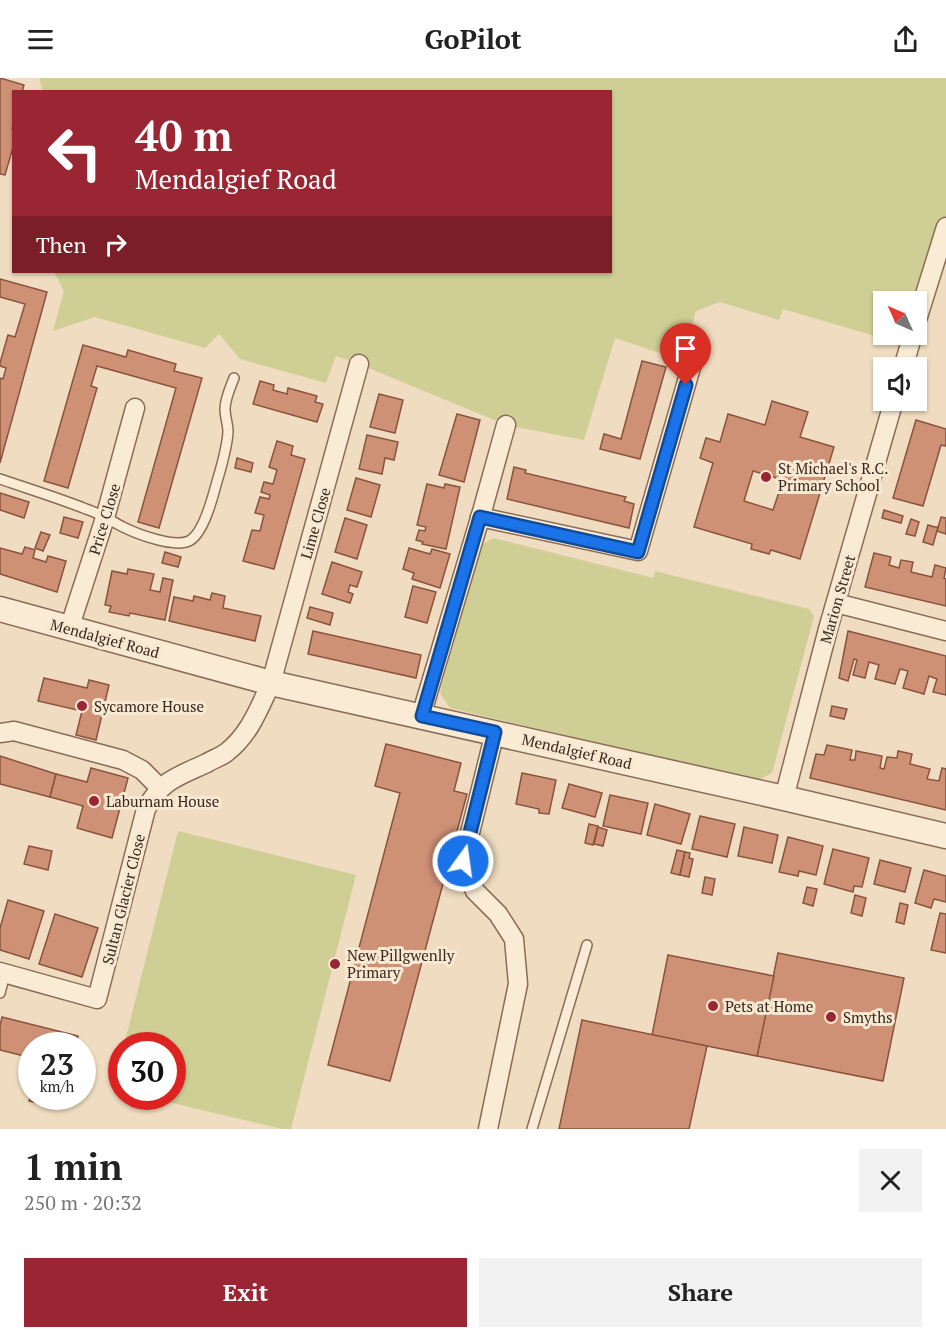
<!DOCTYPE html>
<html lang="en">
<head>
<meta charset="utf-8">
<style>
	body { margin:0; font-family:"PT Serif",serif; background:#f2f2f2; color:#222; height:100vh; display:flex; flex-direction:column; font-size:22px; white-space:nowrap }
	* { box-sizing:border-box; margin:0 }
	p { font-size:20px; color:#767676 }
	.icon { flex:none; width:33px; height:33px; fill:none; stroke:currentColor; stroke-width:2; stroke-linecap:round; stroke-linejoin:round }
	.map { position:relative; height:1051px; overflow:hidden }
	.side { display:flex; flex-direction:column; background:#fff; flex:1 }
	.side>* { flex:none }
	.hud { position:absolute; left:12px; top:12px; width:600px; height:183px; border-radius:0px; box-shadow:0 2px 4px #0004; background:#9b2633; color:#fff; overflow:hidden }
	.needle { width:39px; rotate:315deg }
	.buttons { position:absolute; left:873px; top:213px; display:grid; gap:12px }
	.buttons a { display:grid; place-items:center; width:54px; height:54px; border-radius:0px; background:#fff; box-shadow:0 2px 4px #0004; font-size:30px }
	.speed { position:absolute; left:18px; top:954px; display:flex; gap:12px; font-size:30px; font-weight:700; text-align:center }
	.speed>* { display:grid; place-content:center; width:78px; height:78px; border-radius:50%; background:#fff; box-shadow:0 2px 4px #0004; line-height:1 }
	.speed small { font-size:15px; font-weight:400 }
	.speed .limit { border:9px solid #d22; background:#fff; color:#111 }
	.pin { position:absolute; display:grid; place-items:center; width:51px; height:51px; color:#fff; margin:-62px -26px; border-radius:50% 50% 50% 0; rotate:-45deg; box-shadow:0 0 6px #0007 }
	.pin .icon { rotate:45deg }
	.me { position:absolute; width:66px; margin:-33px; rotate:14deg; stroke-linejoin:round; filter:drop-shadow(0 0 4px #0008) }
	.turn { display:flex; align-items:center; gap:21px; height:126px; padding:0 24px; font-size:27px }
	.turn .icon { width:78px; height:78px; stroke-width:2.5 }
	.turn b { display:block; font-size:42px; line-height:51px }
	.then { display:flex; align-items:center; height:57px; padding:0 24px; background:#0003; gap:12px; font-size:22px }
	.round { display:grid; place-items:center; flex:none; width:63px; height:63px; border-radius:0px; background:#f2f2f2 }
	.headline { display:flex; align-items:center; justify-content:space-between; height:102px; padding:0 24px }
	h1 { font-size:36px; font-weight:700; line-height:45px }
	.button { display:flex; gap:12px; margin-top:auto; padding:12px 24px }
	.button a { flex:1; height:69px; border-radius:0px; background:#9b2633; color:#fff; font-size:24px; font-weight:700; line-height:69px; text-align:center }
	.button a+a { background:#f2f2f2; color:#222 }
	header { display:flex; justify-content:space-between; align-items:center; height:78px; padding:0 24px; background:#fff; font-size:27px; font-weight:700 }
	.map>svg:first-child { display:block }
	.green { fill:#cece95 }
	.building { fill:#cf9176; stroke:#8a533d; stroke-width:1.5; fill-rule:evenodd }
	.lines { fill:none; stroke-linecap:round; stroke-linejoin:round }
	.service-casing { stroke:#8a6d58; stroke-width:12 }
	.minor-casing { stroke:#8a6d58; stroke-width:21 }
	.tertiary-casing { stroke:#8a6d58; stroke-width:27 }
	.service { stroke:#faebd5; stroke-width:9 }
	.minor { stroke:#faebd5; stroke-width:18 }
	.tertiary { stroke:#faebd5; stroke-width:24 }
	.route-casing { stroke:#114b97; stroke-width:15 }
	.route { stroke:#1a73e8; stroke-width:10 }
	.poi-dot { fill:#9b2633; stroke:#f7e8d1; stroke-width:2 }
	.labels { text-anchor:middle; dominant-baseline:central; stroke-width:6; stroke-linejoin:round; paint-order:stroke }
	.poi-label { font-size:15px; fill:#39281d; stroke:#f7e8d1; text-anchor:start }
	.street-label { font-size:15px; fill:#39281d; stroke:#f7e8d1 }
</style>
</head>
<body>
<header><svg class="icon" aria-label="menu" viewBox="0 0 24 24"><path d="M4 6h16M4 12h16M4 18h16"/></svg>GoPilot<svg class="icon" aria-label="share" viewBox="0 0 24 24"><path d="M12 15V3M7 8l5-5 5 5M5 13v7h14v-7"/></svg></header>
<div class="map">
<svg width="946" height="1051" viewBox="0 0 946 1051">
	<rect width="100%" height="100%" fill="#f0ddc1"/>
	<g class="green">
		<polygon points="39,0 946,0 946,149 916,224 884,224 884,256 913,257 909,268 783,231 779,242 720,224 696,233 681,282 615,260 584,362 506,347 359,286 336,278 326,305 240,281 219,256 205,270 95,239 53,253 64,213 54,194 610,194 610,14 43,14"/>
		<polygon points="493,460 653,500 655,493 809,531 814,538 772,695 756,703 450,630 440,615 444,599 481,467"/>
		<polygon points="178,753 356,797 291,1051 282,1051 147,1019 172,1018 172,968 124,967"/>
	</g>
	<g class="building">
		<polygon points="0,0 24,7 22,14 14,14 14,45 12,51 14,51 14,66 5,97 0,96"/>
		<polygon points="0,201 47,214 0,385 0,300 3,301 6,290 0,288 0,285 8,257 15,259 25,226 0,219"/>
		<polygon points="83,267 126,279 128,272 176,286 174,293 202,300 159,450 138,444 176,310 97,288 91,308 97,310 68,410 44,403"/>
		<polygon points="642,283 666,289 640,381 600,371 604,356 621,361"/>
		<polygon points="260,303 274,307 273,312 287,316 288,310 317,318 315,324 323,326 317,344 253,326"/>
		<polygon points="379,316 403,322 395,355 370,349"/>
		<path d="M772,323L808,334L800,359L834,369L800,481L771,472L769,476L751,471L752,466L694,449L713,385L700,380L706,360L720,364L728,336L765,347ZM753,393L783,402L773,432L744,423Z"/>
		<polygon points="457,336 480,342 464,404 439,397"/>
		<polygon points="916,342 946,351 946,365 945,368 941,367 923,428 893,420"/>
		<polygon points="367,357 398,364 394,382 385,380 382,396 359,391"/>
		<polygon points="277,363 293,368 291,377 305,381 274,491 243,483 252,452 260,453 264,437 255,435 260,419 269,421 270,417 261,414 264,404 273,406 277,392 269,389"/>
		<polygon points="237,380 253,385 251,394 235,390"/>
		<polygon points="514,389 526,392 525,395 626,419 624,423 634,426 629,450 507,421"/>
		<polygon points="356,400 380,407 371,439 347,432"/>
		<polygon points="427,406 444,410 445,406 460,409 446,471 422,466 423,464 416,462 419,452 425,453 426,449 417,447"/>
		<polygon points="0,415 29,424 24,440 0,432"/>
		<polygon points="884,432 903,438 901,445 882,440"/>
		<polygon points="64,439 83,444 78,460 60,455"/>
		<polygon points="941,439 946,440 946,456 937,453"/>
		<polygon points="345,440 367,447 357,481 335,474"/>
		<polygon points="911,441 919,444 915,458 906,456"/>
		<polygon points="928,447 935,449 938,449 933,467 923,464"/>
		<polygon points="41,454 50,457 43,473 35,470"/>
		<polygon points="25,469 35,472 33,480 46,484 48,478 66,483 57,514 0,496 0,470 22,476"/>
		<polygon points="409,470 430,476 432,471 450,476 440,510 412,501 414,495 403,491"/>
		<polygon points="165,474 181,479 178,489 162,485"/>
		<polygon points="874,475 891,479 889,487 899,490 901,482 913,484 911,494 932,499 935,487 946,490 944,500 946,501 946,528 865,509"/>
		<polygon points="332,484 362,494 357,509 350,507 348,514 353,516 350,525 322,516"/>
		<polygon points="128,491 154,496 150,512 160,514 163,500 173,502 165,542 130,535 129,538 109,534 111,528 105,527 112,493 127,496"/>
		<polygon points="413,508 436,514 427,545 405,539"/>
		<polygon points="212,515 225,518 223,530 261,538 255,563 169,543 174,519 193,523 194,518 210,522"/>
		<polygon points="310,529 333,535 330,547 307,540"/>
		<polygon points="313,553 421,577 416,600 308,576"/>
		<polygon points="848,553 946,578 946,617 933,614 937,601 929,598 924,616 903,610 908,593 900,591 895,606 875,601 879,587 869,584 865,600 853,597 857,582 854,581 848,603 839,600"/>
		<polygon points="44,600 87,610 89,602 109,607 96,662 76,657 82,633 38,623"/>
		<polygon points="832,628 847,631 844,641 830,638"/>
		<polygon points="386,666 461,685 454,713 467,716 390,1003 328,987 400,715 375,708"/>
		<polygon points="827,667 852,672 850,682 855,682 856,673 882,678 880,690 884,691 887,679 897,680 898,673 912,676 910,686 930,691 927,701 939,703 942,690 946,691 946,732 810,700 816,676 824,677"/>
		<polygon points="0,678 56,696 50,719 0,706"/>
		<polygon points="91,690 128,700 112,760 77,750 83,728 50,719 56,696 87,704"/>
		<polygon points="522,695 556,702 549,736 539,735 539,731 516,726"/>
		<polygon points="569,706 602,715 595,739 562,730"/>
		<polygon points="610,717 648,725 641,756 603,748"/>
		<polygon points="655,726 690,736 681,766 647,757"/>
		<polygon points="700,738 735,746 727,779 692,771"/>
		<polygon points="589,746 598,748 593,767 585,765"/>
		<polygon points="598,749 607,752 603,768 594,766"/>
		<polygon points="744,749 778,757 772,785 738,778"/>
		<polygon points="788,759 823,768 816,797 799,793 798,798 779,794"/>
		<polygon points="29,768 52,773 48,792 24,786"/>
		<polygon points="833,771 869,780 862,809 854,808 853,814 824,806"/>
		<polygon points="677,772 685,774 680,797 671,795"/>
		<polygon points="685,774 690,775 689,780 693,781 689,799 680,797"/>
		<polygon points="880,782 911,790 905,814 874,806"/>
		<polygon points="924,792 946,798 946,824 934,821 931,830 915,825"/>
		<polygon points="705,799 715,801 712,817 702,815"/>
		<polygon points="807,809 817,811 813,828 803,825"/>
		<polygon points="855,817 866,820 862,838 851,835"/>
		<polygon points="8,822 44,833 29,881 0,872 0,850"/>
		<polygon points="900,825 908,827 904,846 896,844"/>
		<polygon points="940,835 946,836 946,875 931,872"/>
		<polygon points="55,836 98,850 82,899 39,886"/>
		<polygon points="778,875 904,900 883,1003 757,978"/>
		<polygon points="668,877 774,898 757,978 652,957"/>
		<polygon points="2,939 78,958 76,968 32,968 32,980 0,972 0,948"/>
		<polygon points="582,942 707,968 689,1051 559,1051"/>
		<polygon points="32,1012 32,1018 63,1018 60,1030 29,1023"/>
	</g>
	<g class="lines">
		<g class="service-casing">
			<g id="service">
				<path d="M0,401C29,411 58,420 86,431C99,435 111,443 123,449C137,456 174,470 189,463C203,456 212,422 216,407C221,390 227,371 228,354C228,346 225,339 225,331C225,321 230,310 234,300"/>
				<polyline points="0,915 5,896"/>
				<polyline points="532,1051 587,867"/>
			</g>
		</g>
		<g class="minor-casing">
			<g id="minor">
				<polyline points="916,245 946,149"/>
				<polyline points="903,290 913,256"/>
				<polyline points="480,439 638,473 692,286"/>
				<polyline points="836,525 946,553"/>
				<polyline points="69,551 105,440 135,330"/>
				<polyline points="421,638 483,430 506,347"/>
				<polyline points="0,655 14,653 123,682 142,692 160,710"/>
				<polyline points="784,720 828,551 894,322"/>
				<path d="M0,894L97,921L146,731C161,702 179,698 207,685C213,681 221,679 227,674C250,656 259,630 271,605L359,286"/>
				<polyline points="488,1051 518,906 514,861 498,836 475,813 463,783 495,654"/>
			</g>
		</g>
		<g class="tertiary-casing">
			<polyline id="tertiary" points="0,531 271,605 784,720 946,758"/>
		</g>
		<use href="#service" class="service"/>
		<use href="#minor" class="minor"/>
		<use href="#tertiary" class="tertiary"/>
	</g>
	<g class="lines">
		<g class="route-casing">
			<polyline id="route" points="463,783 495,654 422,638 480,439 638,474 686,307"/>
		</g>
		<use href="#route" class="route"/>
	</g>
	<g class="poi-dot">
		<circle cx="766" cy="399" r="6"/>
		<circle cx="82" cy="628" r="6"/>
		<circle cx="94" cy="723" r="6"/>
		<circle cx="335" cy="886" r="6"/>
		<circle cx="713" cy="928" r="6"/>
		<circle cx="831" cy="939" r="6"/>
	</g>
	<g class="labels">
		<g class="poi-label">
			<text x="778" y="390">St Michael's R.C.<tspan x="778" dy="17">Primary School</tspan></text>
			<text x="94" y="628">Sycamore House</text>
			<text x="106" y="723">Laburnam House</text>
			<text x="347" y="877">New Pillgwenlly<tspan x="347" dy="17">Primary</tspan></text>
			<text x="725" y="928">Pets at Home</text>
			<text x="843" y="939">Smyths</text>
		</g>
		<g class="street-label">
			<text transform="translate(104 441) rotate(-73)">Price Close</text>
			<text transform="translate(315 445) rotate(-74)">Lime Close</text>
			<text transform="translate(837 521) rotate(-74)">Marion Street</text>
			<text transform="translate(105 560) rotate(15)">Mendalgief Road</text>
			<text transform="translate(577 673) rotate(13)">Mendalgief Road</text>
			<text transform="translate(123 821) rotate(-76)">Sultan Glacier Close</text>
		</g>
	</g>
</svg>
<div class="buttons">
<a><svg class="needle" viewBox="-14 -14 28 28"><path d="M0-13l5 13h-10z" fill="#e53935"/><path d="M0 13l5-13h-10z" fill="#767676"/></svg></a>
<a><svg class="icon" aria-label="sound" viewBox="0 0 24 24"><path d="M4 9h4l5-4v14l-5-4H4zM17 9q2 3 0 6"/></svg></a>
</div>
<div class="speed"><div>23<small>km/h</small></div><div class="limit">30</div></div>
<div class="pin" style="left:686px;top:307px;background:#d93025"><svg class="icon" aria-label="arrive" viewBox="0 0 24 24"><path d="M6 21V4h12l-3 4 3 4H6"/></svg></div>
<svg class="me" style="left:463px;top:783px" viewBox="-20 -20 40 40"><circle r="17" fill="#1a73e8" stroke="#fff" stroke-width="3"/><path d="M0-11L8 9 0 5-8 9z" fill="#fff"/></svg>
<div class="hud">
<div class="turn"><svg class="icon" aria-label="left" viewBox="0 0 24 24"><path d="M17 20v-9H6M10 6l-5 5 5 5"/></svg><div><b>40 m</b>Mendalgief Road</div></div>
<div class="then">Then<svg class="icon" aria-label="right" viewBox="0 0 24 24"><path d="M7 20v-9h11M14 6l5 5-5 5"/></svg></div>
</div>
</div>
<section class="side">
<div class="headline"><div><h1>1 min</h1><p>250 m · 20:32</p></div><a class="round"><svg class="icon" aria-label="close" viewBox="0 0 24 24"><path d="M6 6l12 12M18 6L6 18"/></svg></a></div>
<div class="button"><a>Exit</a><a>Share</a></div>
</section>
</body>
</html>
